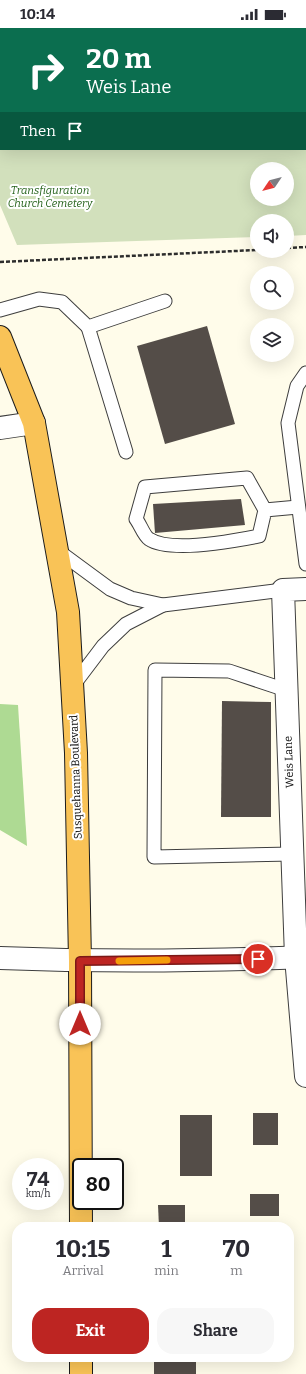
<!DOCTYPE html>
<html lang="en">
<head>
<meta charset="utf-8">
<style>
	body { margin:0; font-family:Bitter,serif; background:#f7f7f7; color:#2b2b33; height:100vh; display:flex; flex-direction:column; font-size:15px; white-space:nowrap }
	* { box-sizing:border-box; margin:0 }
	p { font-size:13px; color:#7c7c81 }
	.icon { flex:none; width:22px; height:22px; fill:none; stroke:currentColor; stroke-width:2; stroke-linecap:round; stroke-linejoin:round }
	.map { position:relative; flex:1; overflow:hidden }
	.side { position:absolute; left:12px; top:1194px; width:282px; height:140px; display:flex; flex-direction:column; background:#fff; border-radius:16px; box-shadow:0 4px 16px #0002 }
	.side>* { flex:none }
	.top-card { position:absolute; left:0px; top:0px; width:306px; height:122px; box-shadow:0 4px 16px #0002; background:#0b6e4f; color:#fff; overflow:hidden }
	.needle { width:26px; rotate:235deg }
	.tools { position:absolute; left:250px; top:134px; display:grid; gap:8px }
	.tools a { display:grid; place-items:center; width:44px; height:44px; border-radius:50%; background:#fff; box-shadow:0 4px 16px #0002; font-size:20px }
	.speed { position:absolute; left:12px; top:1130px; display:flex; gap:8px; font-size:20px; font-weight:700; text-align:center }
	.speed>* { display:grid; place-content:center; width:52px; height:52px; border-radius:50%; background:#fff; box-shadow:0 4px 16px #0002; line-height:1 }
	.speed small { font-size:10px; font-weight:400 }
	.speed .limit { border:2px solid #111; border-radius:6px; background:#fff; color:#111 }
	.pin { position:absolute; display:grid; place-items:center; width:34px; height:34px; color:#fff; margin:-17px; border:2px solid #fff; border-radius:50%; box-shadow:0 1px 4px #0007 }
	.me { position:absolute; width:44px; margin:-22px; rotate:0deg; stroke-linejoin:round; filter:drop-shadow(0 0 3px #0008) }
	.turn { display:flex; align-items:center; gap:14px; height:84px; padding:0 20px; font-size:18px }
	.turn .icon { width:52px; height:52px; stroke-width:2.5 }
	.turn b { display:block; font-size:28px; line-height:34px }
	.then { display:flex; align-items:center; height:38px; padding:0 20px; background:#0003; gap:8px; font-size:15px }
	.eta { display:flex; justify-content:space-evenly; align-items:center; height:68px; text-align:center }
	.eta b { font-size:24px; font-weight:700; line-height:28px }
	.cta { display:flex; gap:8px; margin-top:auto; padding:8px 20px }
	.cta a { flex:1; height:46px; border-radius:16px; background:#bd2522; color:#fff; font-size:16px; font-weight:700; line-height:46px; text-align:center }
	.cta a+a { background:#f7f7f7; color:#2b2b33 }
	.status { display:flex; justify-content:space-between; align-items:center; height:28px; padding:0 20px; background:#fff; direction:ltr }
	.status svg { height:11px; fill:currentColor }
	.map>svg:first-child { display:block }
	.forest { fill:#aeda93 }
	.cemetery { fill:#d2e0bc; fill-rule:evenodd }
	.building { fill:#544d48 }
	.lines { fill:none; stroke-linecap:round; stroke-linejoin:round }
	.service-casing { stroke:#3e3e3e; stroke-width:15 }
	.minor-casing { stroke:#3e3e3e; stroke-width:24 }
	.trunk-casing { stroke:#1c1c1c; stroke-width:24 }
	.path { stroke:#2d2d2d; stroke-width:2.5; stroke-dasharray:4 2; stroke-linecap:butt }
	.service { stroke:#fff; stroke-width:13 }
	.minor { stroke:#fff; stroke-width:22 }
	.trunk { stroke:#f9c357; stroke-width:22 }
	.route-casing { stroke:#7b1816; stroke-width:10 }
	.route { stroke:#bd2522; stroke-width:7 }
	.slow { stroke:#f59e0b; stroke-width:7 }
	.labels { text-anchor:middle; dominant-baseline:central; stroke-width:4; stroke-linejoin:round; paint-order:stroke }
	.park-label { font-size:11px; font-style:italic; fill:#26631c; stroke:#fff }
	.street-label { font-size:11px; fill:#0b0b0b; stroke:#fff }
</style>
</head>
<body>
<div class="status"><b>10:14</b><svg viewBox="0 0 49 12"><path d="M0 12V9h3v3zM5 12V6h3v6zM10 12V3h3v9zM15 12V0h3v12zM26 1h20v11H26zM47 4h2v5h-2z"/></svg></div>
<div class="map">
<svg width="306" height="1346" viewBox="0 0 306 1346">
	<rect width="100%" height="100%" fill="#fffcea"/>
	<polygon class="forest" points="0,676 18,677 27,818 0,802"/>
	<path class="cemetery" d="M0,0H306V207L287,208V193H257V209L17,217L0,177ZM1,1H305V121H1ZM257,141H287V171H257Z"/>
	<g class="building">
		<polygon points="207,298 235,396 165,416 137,318"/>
		<polygon points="241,471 245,497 155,505 153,476"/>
		<polygon points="222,673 271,674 271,789 221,789"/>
		<rect x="253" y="1085" width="25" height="32"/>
		<rect x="180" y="1087" width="32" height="61"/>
		<rect x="250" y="1166" width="29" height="22"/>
		<polygon points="158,1177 185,1177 185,1199 159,1199"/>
		<rect x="154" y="1329" width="42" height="17"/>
	</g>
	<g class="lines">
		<g class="service-casing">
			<g id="service">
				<polyline points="0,282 39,271 62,274 88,299 165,273"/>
				<polyline points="88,299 126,424"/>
				<polyline points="306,345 297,358 288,395 306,536"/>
				<path d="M265,482L259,508C234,513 170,525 149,511C144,508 140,496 136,491L145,459L247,450L265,482L298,479"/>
				<polyline points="57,522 110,561 131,570 163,577 283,562"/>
				<polyline points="72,659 103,618 126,596 163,577"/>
				<polyline points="286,662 229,643 155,642 154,829 292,826"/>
			</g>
		</g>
		<g class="minor-casing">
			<g id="minor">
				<polyline points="0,400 34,395"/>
				<polyline points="306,561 283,562 296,929 306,1048"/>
				<path d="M0,930C102,934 204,933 306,929"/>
			</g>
		</g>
		<g class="trunk-casing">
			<g id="trunk">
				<polyline points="0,309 34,395 68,584 76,725 80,933 81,1199"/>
				<polyline points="81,1329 81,1346"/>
			</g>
		</g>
		<g class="path">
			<polyline points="0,37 1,37"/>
			<polyline points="287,220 306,219"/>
			<polyline points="0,234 257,222"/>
		</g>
		<use href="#service" class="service"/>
		<use href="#minor" class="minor"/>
		<use href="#trunk" class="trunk"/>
	</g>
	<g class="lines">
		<g class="route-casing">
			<polyline id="route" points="80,996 80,933 258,931"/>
		</g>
		<use href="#route" class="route"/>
		<polyline class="slow" points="119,933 167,932"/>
	</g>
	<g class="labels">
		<g class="park-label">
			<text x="50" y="162">Transfiguration<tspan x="50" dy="13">Church Cemetery</tspan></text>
		</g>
		<g class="street-label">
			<text transform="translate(289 734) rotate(-92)">Weis Lane</text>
			<text transform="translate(76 749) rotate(-92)">Susquehanna Boulevard</text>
		</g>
	</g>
</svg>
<div class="tools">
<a><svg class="needle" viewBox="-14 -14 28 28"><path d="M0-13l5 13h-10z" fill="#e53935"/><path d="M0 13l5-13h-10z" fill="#7c7c81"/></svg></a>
<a><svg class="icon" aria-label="sound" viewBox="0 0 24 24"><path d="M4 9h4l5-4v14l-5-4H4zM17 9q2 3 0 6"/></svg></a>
<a><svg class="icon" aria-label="search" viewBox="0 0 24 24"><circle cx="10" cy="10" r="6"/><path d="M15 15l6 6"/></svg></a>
<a><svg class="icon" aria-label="layers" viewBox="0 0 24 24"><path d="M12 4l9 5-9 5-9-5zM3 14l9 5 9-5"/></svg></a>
</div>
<div class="speed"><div>74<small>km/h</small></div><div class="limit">80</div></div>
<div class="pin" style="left:258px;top:931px;background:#d93025"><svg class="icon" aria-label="arrive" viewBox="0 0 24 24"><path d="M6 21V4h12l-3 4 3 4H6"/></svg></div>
<svg class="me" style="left:80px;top:996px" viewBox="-20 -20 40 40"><circle r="19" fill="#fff"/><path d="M0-13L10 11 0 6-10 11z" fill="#bd2522"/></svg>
<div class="top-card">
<div class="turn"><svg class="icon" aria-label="right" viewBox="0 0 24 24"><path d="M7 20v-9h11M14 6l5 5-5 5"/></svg><div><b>20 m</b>Weis Lane</div></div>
<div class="then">Then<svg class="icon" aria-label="arrive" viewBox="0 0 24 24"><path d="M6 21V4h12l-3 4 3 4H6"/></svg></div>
</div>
<section class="side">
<div class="eta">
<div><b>10:15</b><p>Arrival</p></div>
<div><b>1</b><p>min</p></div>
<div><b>70</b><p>m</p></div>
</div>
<div class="cta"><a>Exit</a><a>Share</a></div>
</section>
</div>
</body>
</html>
